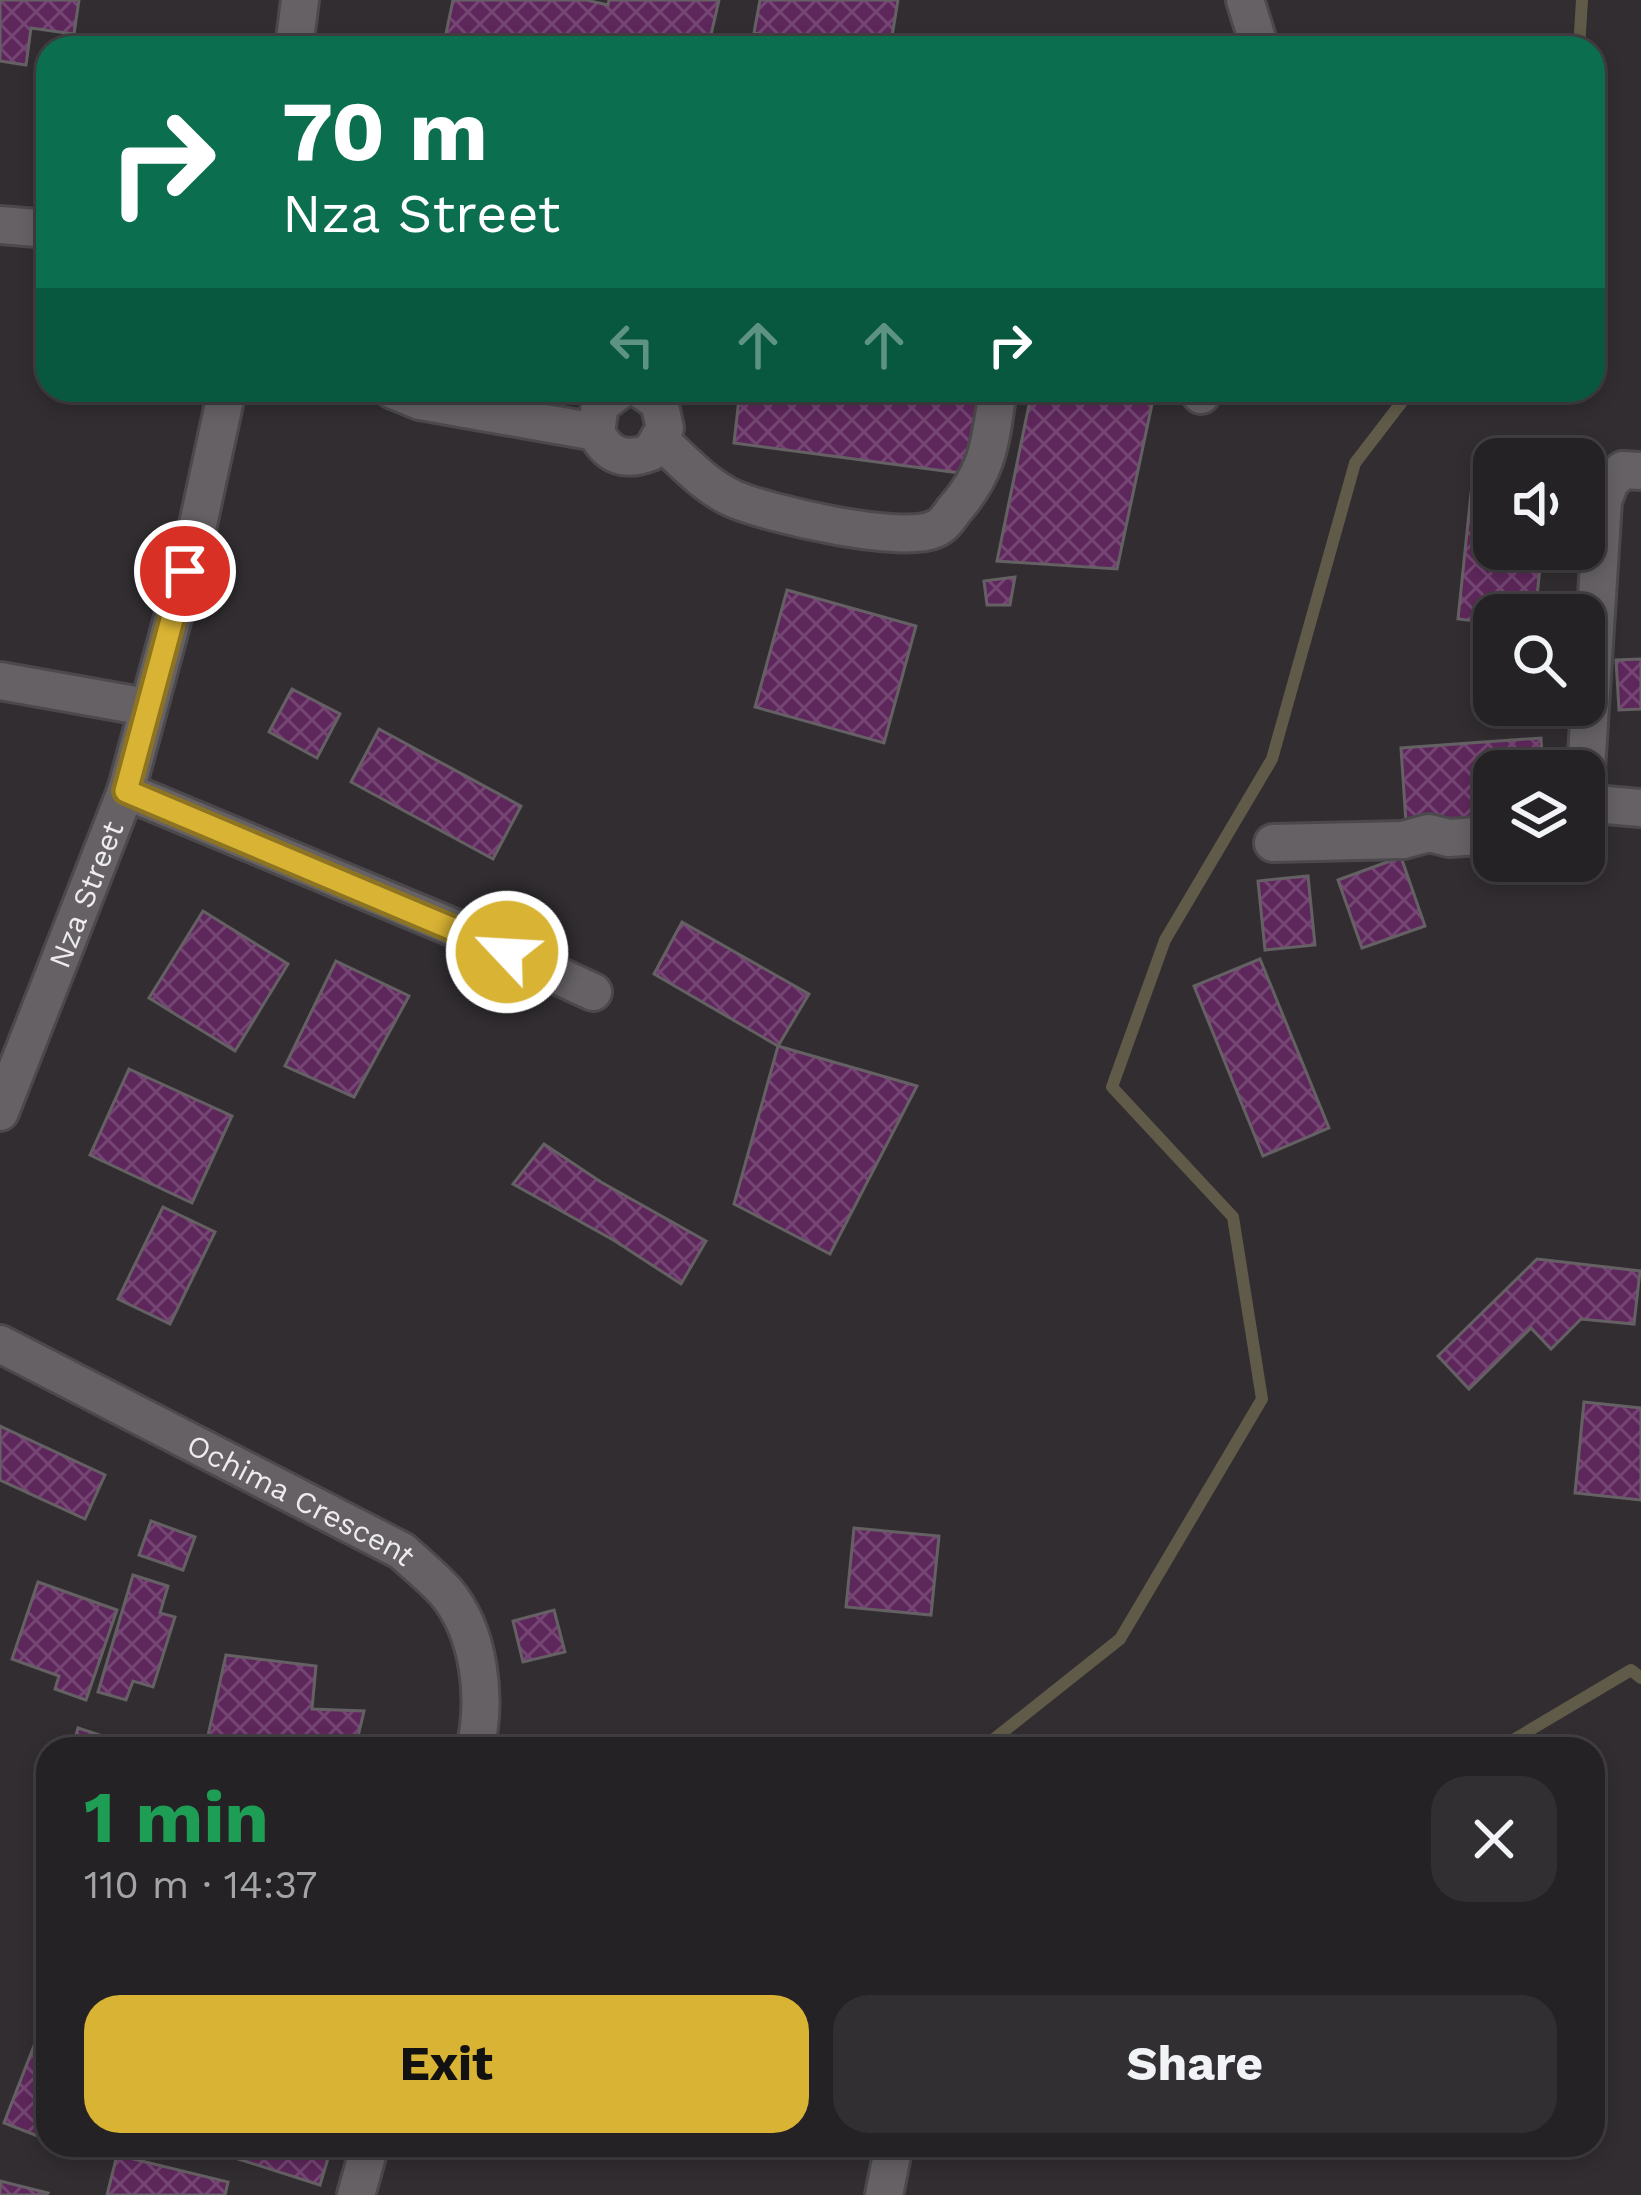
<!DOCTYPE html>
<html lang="en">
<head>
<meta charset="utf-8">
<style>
	body { margin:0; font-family:"Work Sans",sans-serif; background:#312f32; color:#f1f3f6; height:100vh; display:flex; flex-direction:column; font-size:45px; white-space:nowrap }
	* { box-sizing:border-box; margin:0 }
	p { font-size:39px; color:#a3a4a7 }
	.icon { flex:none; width:66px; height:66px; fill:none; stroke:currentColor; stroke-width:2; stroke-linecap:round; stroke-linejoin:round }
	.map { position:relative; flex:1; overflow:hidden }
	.details { position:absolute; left:36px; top:1737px; width:1569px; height:420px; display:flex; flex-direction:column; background:#252225; border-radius:36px; box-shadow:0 6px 18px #0003,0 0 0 3px #423f42 }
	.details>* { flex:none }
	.banner { position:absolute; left:36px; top:36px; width:1569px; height:366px; border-radius:36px; box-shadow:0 6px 18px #0003,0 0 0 3px #423f42; background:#0b6e4f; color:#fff; overflow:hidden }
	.buttons { position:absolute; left:1473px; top:438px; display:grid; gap:24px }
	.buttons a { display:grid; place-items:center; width:132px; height:132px; border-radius:24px; background:#252225; box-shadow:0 6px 18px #0003,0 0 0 3px #423f42; font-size:60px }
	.pin { position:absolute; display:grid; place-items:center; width:102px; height:102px; color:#fff; margin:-51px; border:6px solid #fff; border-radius:50%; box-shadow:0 3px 12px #0007 }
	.me { position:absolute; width:132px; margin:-66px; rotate:295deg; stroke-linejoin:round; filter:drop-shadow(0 0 9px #0008) }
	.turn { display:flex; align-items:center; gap:42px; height:252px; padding:0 48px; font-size:54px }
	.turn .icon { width:156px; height:156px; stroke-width:2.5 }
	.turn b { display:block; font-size:84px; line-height:102px }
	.lanes { display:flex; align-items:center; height:114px; padding:0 48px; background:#0003; justify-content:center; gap:60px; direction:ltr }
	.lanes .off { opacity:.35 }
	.round { display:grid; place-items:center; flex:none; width:126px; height:126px; border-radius:36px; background:#312f32 }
	.headline { display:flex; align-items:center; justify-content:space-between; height:204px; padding:0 48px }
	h1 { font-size:72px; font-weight:700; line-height:90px; color:#1e9e55 }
	.primary-button { display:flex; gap:24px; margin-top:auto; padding:24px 48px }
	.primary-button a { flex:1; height:138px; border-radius:36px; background:#d9b334; color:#111; font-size:48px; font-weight:700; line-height:138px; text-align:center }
	.primary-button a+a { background:#312f32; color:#f1f3f6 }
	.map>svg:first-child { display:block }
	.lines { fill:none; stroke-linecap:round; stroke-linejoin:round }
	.stream { stroke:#605a49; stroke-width:12 }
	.building { fill:url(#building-cross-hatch); stroke:#656064; stroke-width:3 }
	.minor-casing { stroke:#4c494c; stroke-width:42 }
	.minor { stroke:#656165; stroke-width:36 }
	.route-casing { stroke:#8d7422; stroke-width:30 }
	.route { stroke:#d9b334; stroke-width:21 }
	.labels { text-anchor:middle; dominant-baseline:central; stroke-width:12; stroke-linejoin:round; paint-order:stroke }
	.street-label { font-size:30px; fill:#edebed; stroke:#272427 }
</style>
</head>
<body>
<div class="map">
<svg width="1641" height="2195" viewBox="0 0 1641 2195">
	<defs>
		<pattern id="building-cross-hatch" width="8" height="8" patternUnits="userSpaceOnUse" patternTransform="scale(3)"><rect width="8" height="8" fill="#5e275b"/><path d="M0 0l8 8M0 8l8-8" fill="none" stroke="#754673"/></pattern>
	</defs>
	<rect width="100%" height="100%" fill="#312d31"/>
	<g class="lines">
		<g class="stream">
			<polyline points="1579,48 1582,0"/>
			<polyline points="990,1749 989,1743 1120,1639 1262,1399 1233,1217 1112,1087 1165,940 1272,759 1355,463 1411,390"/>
			<polyline points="1498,1749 1631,1670 1641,1678"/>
		</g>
	</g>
	<g class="building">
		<polygon points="0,0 79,0 74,34 31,28 26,65 0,61"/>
		<polygon points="453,0 586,0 608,5 609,0 719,0 708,48 443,48"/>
		<polygon points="760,0 898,0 890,48 845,48 754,33"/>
		<polygon points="740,390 986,390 960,473 734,443"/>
		<polygon points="1032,390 1155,390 1117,569 997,561"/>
		<polygon points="1471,493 1494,495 1494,549 1542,549 1535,615 1494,615 1494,623 1458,619"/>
		<polygon points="1015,577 1010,605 987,605 984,581"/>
		<polygon points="787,590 916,626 884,743 755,707"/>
		<polygon points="1641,659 1641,709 1619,710 1616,660"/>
		<polygon points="292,689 340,714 317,758 269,732"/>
		<polygon points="379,729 521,806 493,859 351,782"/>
		<polygon points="1541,738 1543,771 1494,771 1494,816 1406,823 1401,748"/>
		<polygon points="1401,857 1425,926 1362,948 1338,880"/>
		<polygon points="1308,876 1315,945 1265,950 1258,881"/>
		<polygon points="203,911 288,964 235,1051 149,998"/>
		<polygon points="682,922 809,994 778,1046 654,974"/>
		<polygon points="1260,959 1329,1128 1263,1156 1194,986"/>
		<polygon points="336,961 409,996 354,1097 285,1066"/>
		<polygon points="778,1046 917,1086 830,1254 734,1204"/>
		<polygon points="129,1069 232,1116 192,1203 90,1155"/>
		<polygon points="544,1144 601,1182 706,1241 681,1284 615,1241 513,1184"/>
		<polygon points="163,1207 215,1232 170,1324 118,1299"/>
		<polygon points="1537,1259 1640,1271 1634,1324 1581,1319 1551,1349 1531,1328 1469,1389 1438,1356"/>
		<polygon points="1584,1402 1641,1408 1641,1500 1575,1493"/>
		<polygon points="0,1426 105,1475 85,1519 0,1480"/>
		<polygon points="151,1521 195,1537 183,1570 139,1555"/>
		<polygon points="854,1528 939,1536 931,1615 846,1607"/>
		<polygon points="133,1575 168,1586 160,1613 175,1617 153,1687 133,1681 126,1700 98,1692"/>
		<polygon points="38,1582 117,1610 86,1700 55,1689 59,1676 12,1659"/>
		<polygon points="554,1610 565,1652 523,1662 513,1621"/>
		<polygon points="226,1655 316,1666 312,1709 364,1711 355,1749 205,1749"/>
		<polygon points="78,1728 121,1742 119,1749 72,1749"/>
		<polygon points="44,2020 48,2021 48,2140 4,2123"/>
		<polygon points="194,2145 332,2145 320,2185"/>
		<polygon points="117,2155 228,2182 225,2195 107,2195"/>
		<polygon points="0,2181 48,2193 47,2195 0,2195"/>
	</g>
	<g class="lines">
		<g class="minor-casing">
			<g id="minor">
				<polyline points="1245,0 1260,48"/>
				<polyline points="294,48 300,0"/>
				<polyline points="0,225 48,229"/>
				<polyline points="393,390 420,401 596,432"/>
				<path d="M620,390L600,405L596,432C608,457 626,462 651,452L665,428L659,402L641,390"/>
				<polyline points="1201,395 1202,390"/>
				<path d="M661,441C683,461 706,487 734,499C769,514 902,545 935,529C943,526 949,517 954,510C990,469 990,441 998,390"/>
				<polyline points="0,681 146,707"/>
				<polyline points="126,791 464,932 593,992"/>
				<polyline points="1584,802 1603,501 1610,482 1623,470 1641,471"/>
				<polyline points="1584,803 1641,808"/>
				<polyline points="1273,843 1403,840 1429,833 1449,838 1494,835"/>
				<path id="s1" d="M0,1112L126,791L197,529L227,390"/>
				<path id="s2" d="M0,1344L402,1551C416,1564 432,1577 445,1591C480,1632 487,1698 475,1749"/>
				<polyline points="356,2195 370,2145"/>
				<polyline points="884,2195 894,2145"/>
			</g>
		</g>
		<use href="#minor" class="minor"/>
	</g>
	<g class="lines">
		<g class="route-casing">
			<polyline id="route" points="185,571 126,791 507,952"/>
		</g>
		<use href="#route" class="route"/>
	</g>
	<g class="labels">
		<g class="street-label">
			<text stroke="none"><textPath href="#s1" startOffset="234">Nza Street</textPath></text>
			<text stroke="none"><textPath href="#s2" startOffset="339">Ochima Crescent</textPath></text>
		</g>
	</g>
</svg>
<div class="buttons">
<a><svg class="icon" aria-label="sound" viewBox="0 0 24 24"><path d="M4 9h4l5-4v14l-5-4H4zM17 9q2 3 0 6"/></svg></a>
<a><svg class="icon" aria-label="search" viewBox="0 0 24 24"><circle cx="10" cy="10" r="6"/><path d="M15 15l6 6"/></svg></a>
<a><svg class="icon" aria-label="layers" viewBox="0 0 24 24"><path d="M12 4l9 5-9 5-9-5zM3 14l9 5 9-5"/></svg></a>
</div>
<div class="pin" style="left:185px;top:571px;background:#d93025"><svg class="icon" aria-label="arrive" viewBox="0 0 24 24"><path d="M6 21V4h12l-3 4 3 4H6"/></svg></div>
<svg class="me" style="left:507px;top:952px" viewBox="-20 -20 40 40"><circle r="17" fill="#d9b334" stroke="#fff" stroke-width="3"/><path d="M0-11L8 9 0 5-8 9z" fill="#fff"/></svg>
<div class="banner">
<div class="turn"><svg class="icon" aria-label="right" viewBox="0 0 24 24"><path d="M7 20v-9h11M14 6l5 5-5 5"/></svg><div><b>70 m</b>Nza Street</div></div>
<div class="lanes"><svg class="icon off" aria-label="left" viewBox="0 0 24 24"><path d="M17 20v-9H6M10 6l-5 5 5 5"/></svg><svg class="icon off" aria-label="ahead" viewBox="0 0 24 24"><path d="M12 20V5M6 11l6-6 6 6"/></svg><svg class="icon off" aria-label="ahead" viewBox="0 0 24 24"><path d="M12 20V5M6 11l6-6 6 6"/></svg><svg class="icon" aria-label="right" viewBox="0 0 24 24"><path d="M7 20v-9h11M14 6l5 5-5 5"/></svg></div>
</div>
<section class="details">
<div class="headline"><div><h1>1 min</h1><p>110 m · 14:37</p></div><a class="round"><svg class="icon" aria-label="close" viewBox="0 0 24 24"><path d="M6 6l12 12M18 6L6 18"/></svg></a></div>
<div class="primary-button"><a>Exit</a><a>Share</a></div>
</section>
</div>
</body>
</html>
